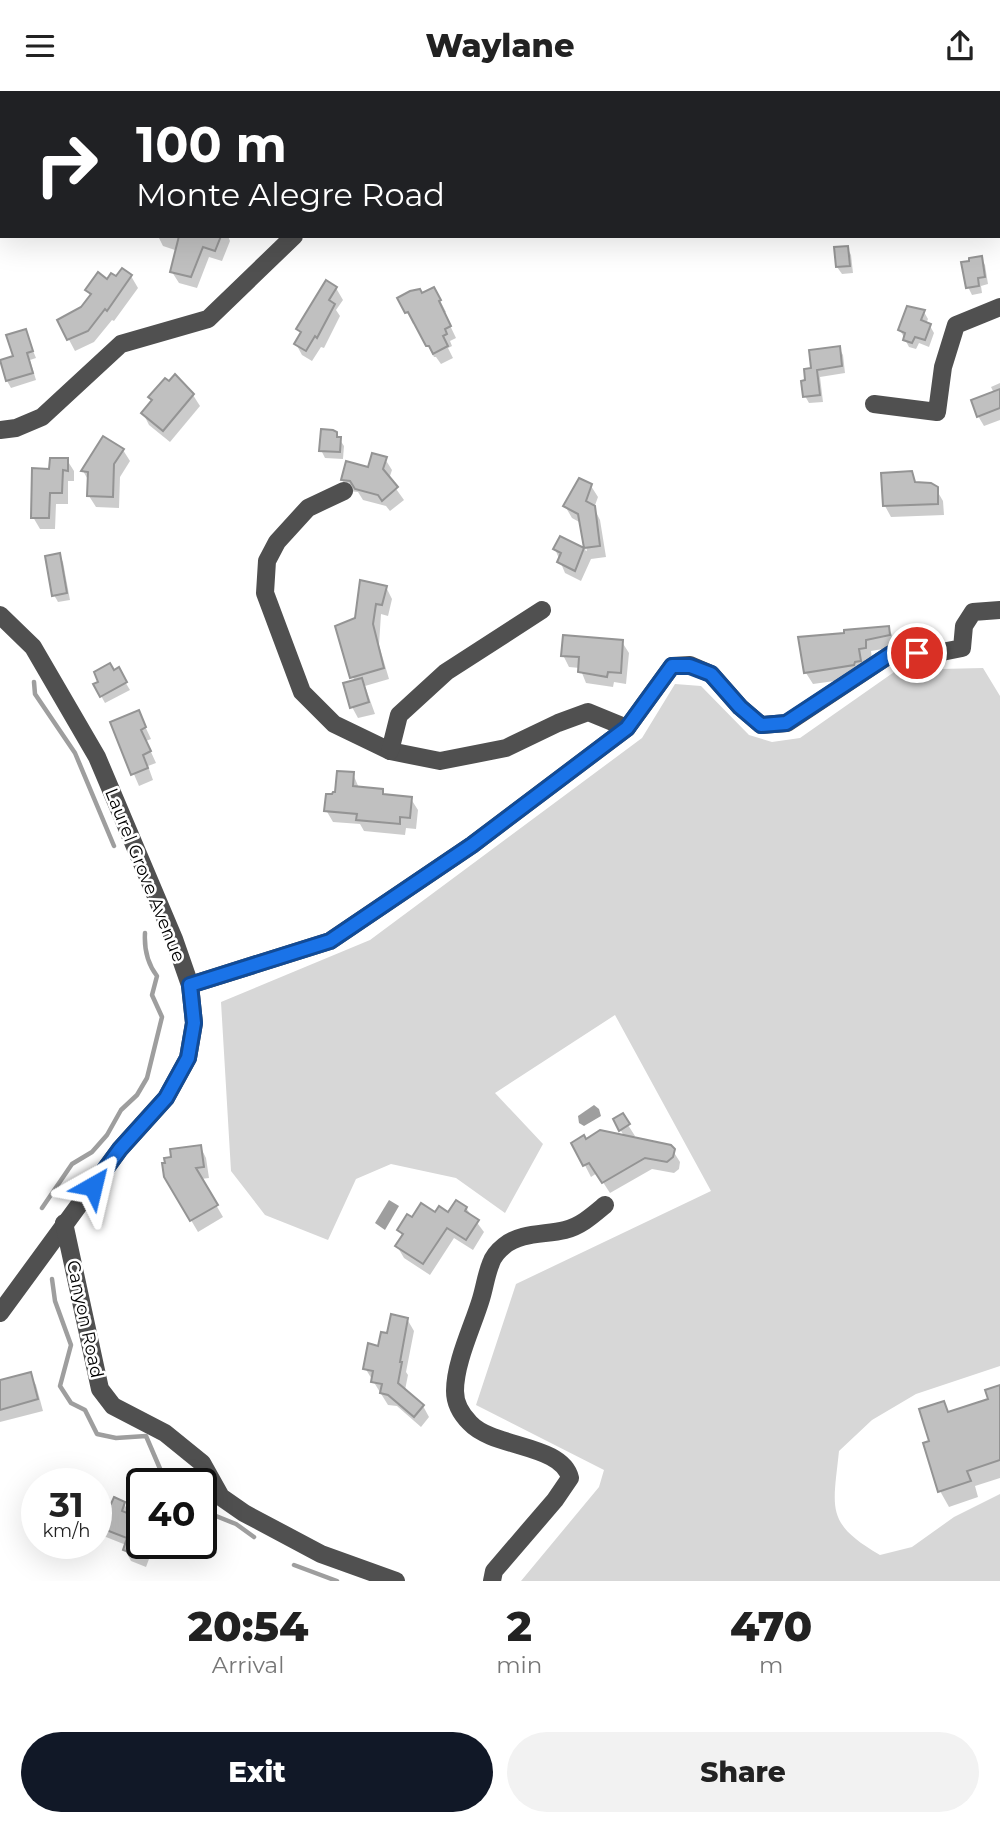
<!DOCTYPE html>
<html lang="en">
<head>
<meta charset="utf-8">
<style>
	body { margin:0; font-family:Montserrat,sans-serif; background:#f2f2f2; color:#222; height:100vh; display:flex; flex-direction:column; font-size:26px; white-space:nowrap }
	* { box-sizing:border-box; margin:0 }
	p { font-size:23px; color:#767676 }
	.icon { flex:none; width:38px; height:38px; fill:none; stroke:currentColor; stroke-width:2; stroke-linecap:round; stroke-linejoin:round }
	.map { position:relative; height:1490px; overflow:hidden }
	.side { display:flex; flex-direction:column; background:#fff; flex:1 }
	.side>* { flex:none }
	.top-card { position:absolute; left:0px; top:0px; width:1001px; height:147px; box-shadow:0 7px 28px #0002; background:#202124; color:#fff; overflow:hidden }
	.speed { position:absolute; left:21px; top:1377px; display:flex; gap:14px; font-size:35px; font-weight:700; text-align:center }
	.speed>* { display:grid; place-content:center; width:91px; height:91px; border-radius:50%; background:#fff; box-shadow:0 7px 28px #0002; line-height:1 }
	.speed small { font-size:18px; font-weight:400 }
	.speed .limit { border:4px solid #111; border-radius:10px; background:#fff; color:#111 }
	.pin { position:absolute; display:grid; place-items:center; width:60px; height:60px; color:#fff; margin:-30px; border:4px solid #fff; border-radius:50%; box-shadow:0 2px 7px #0007 }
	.me { position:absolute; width:77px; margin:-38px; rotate:37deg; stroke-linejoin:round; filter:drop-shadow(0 0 5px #0008) }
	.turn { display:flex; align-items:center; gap:24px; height:147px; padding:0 21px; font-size:32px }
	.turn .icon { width:91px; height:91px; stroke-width:2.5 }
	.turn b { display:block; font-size:49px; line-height:60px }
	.eta { display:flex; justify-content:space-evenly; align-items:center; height:119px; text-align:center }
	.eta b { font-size:42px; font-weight:800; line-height:49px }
	.action { display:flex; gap:14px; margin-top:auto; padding:14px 21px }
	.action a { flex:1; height:80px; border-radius:42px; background:#111827; color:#fff; font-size:28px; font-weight:800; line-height:80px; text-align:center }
	.action a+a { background:#f2f2f2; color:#222 }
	header { display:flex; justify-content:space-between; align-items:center; height:91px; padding:0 21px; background:#fff; font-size:32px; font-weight:800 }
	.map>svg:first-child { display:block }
	.green { fill:#d7d7d7 }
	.water { fill:#9e9e9e }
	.shadow { fill:#0003 }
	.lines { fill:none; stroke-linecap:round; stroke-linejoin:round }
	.stream { stroke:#9e9e9e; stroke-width:4.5 }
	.building { fill:#c0c0c0; stroke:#949494; stroke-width:2 }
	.major-casing { stroke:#dbdbdb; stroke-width:21 }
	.minor { stroke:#505050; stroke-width:18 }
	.major { stroke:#000; stroke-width:18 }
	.route-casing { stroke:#114b97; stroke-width:18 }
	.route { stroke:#1a73e8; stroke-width:12 }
	.labels { text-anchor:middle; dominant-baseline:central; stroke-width:5; stroke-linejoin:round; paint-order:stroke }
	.street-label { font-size:18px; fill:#000; stroke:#fff }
</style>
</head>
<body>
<header><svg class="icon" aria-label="menu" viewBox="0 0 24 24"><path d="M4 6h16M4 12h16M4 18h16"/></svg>Waylane<svg class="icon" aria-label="share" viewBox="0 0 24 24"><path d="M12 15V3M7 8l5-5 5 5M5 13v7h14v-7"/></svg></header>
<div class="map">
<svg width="1000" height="1490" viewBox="0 0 1000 1490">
	<rect width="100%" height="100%" fill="#fff"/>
	<path class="green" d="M983,577L1000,605V1275L916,1303L872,1329L839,1360C833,1418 825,1432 880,1464L912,1456L954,1426L1000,1403V1490H521L599,1396L604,1379L476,1314L516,1193L711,1100L615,924L495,1002L543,1053L505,1122L456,1087L391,1073L356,1088L328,1149L265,1124L231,1080L221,911L370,849L642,647L675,593L701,595L749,644L772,651L800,647L897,579Z"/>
	<g class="water">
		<polygon points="594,1014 599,1018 601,1025 584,1035 579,1032 578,1025"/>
		<polygon points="389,1109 399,1115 385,1139 375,1132"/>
	</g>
	<g class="shadow">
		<polygon points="230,0 293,0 289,2"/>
		<rect x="467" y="0" width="31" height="2"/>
		<polygon points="592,0 621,0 621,2 591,2"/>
		<polygon points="884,0 901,0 902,2 884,2"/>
		<polygon points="999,54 1000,55 1000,96 999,96"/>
		<polygon points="158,145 228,145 230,150 222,170 209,166 197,197 179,192 172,181 178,160 163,155"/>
		<polygon points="847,156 851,164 853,182 842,183 837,176"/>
		<polygon points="981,167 985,174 988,193 981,195 982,202 972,204 968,196"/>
		<polygon points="122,179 131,185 138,197 114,230 112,229 94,251 75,260 59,230 83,217 91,206 87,199 116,188"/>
		<polygon points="336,197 343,209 336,219 340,225 324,257 321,256 312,270 302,264 296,253 301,244 298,238"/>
		<polygon points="434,198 446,221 444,222 456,247 450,250 452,255 448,257 453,267 441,273 436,266 434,266 416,231 413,233 407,221 421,204"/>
		<polygon points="924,221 928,228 926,233 930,235 934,242 929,256 919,252 916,258 909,256 900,239"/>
		<polygon points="25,240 36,267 30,269 36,289 11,297 7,290"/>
		<polygon points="839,257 843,264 845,282 820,286 823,311 809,312 805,305 807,291 813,279"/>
		<polygon points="1000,292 1000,329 984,335 978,325 994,302 991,296"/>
		<polygon points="193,304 200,315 170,351 149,334 143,322"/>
		<polygon points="336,343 344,355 343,368 325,367 321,359"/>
		<polygon points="123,359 130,370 120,386 119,417 96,416 89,405 90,392 83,380"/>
		<polygon points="385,368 392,379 389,388 404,409 390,420 386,415 363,409 358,401 349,400 342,389 369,378"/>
		<polygon points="67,369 74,380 74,390 68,390 68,413 56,413 55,438 40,438 33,426 51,380"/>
		<polygon points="911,382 917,393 936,398 943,410 944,424 891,426 885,415"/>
		<polygon points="591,395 598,406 594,417 600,429 606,466 591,468 581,490 565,482 555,458 560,448 587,460 581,432 572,427 565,415"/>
		<polygon points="59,464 63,471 70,509 58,511 54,504"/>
		<polygon points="386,496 392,508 388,525 381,523 379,554 389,588 365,595 375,623 358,627 352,616 357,528"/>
		<polygon points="888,536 894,548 895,556 871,560 872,568 865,569 866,581 856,587 813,593 806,582 800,548"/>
		<polygon points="622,551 629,562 626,593 614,591 613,596 586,592 580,577 569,576 563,564"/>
		<polygon points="118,579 130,599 105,612 95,594"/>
		<polygon points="112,632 144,633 151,648 146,650 156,672 148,675 153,689 139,695"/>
		<polygon points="353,683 359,697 382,700 386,706 411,708 418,719 416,738 406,737 405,744 364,740 360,733 333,731 326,719 334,705"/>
		<polygon points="615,1029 628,1034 635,1045 631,1048 673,1060 680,1071 679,1078 674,1082 652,1078 610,1102 597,1082 591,1086 574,1053 625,1047"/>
		<polygon points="200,1055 206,1067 209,1087 201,1088 223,1126 198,1141 165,1085"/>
		<polygon points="466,1117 484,1141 473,1159 454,1147 430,1184 404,1167 397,1155 403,1146 399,1139 436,1124 449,1123"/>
		<polygon points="407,1228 414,1240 406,1281 408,1284 405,1299 423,1315 429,1326 421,1336 397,1315 388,1314 365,1277 389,1244"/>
		<polygon points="30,1283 36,1294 43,1320 0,1331 0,1293"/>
		<polygon points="1000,1296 1000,1387 975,1395 978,1406 949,1416 940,1400 931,1351 943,1312 949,1322 990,1309"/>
		<polygon points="96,1410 112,1415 124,1412 142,1452 155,1452 146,1476 131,1470 125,1459 126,1454 96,1442"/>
	</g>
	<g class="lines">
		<g class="stream">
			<polyline points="34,591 35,603 75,662 114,755"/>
			<path d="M42,1117L72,1073L92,1061L107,1044L121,1019L137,1004L147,987L162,926L152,904L157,885C147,872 144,859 145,842"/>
			<polyline points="52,1188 55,1210 71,1254 60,1295 71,1312 85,1319 97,1343 116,1347 146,1345 161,1380 189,1388 188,1393"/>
			<polyline points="201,1412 211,1423 236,1433 254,1446"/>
			<polyline points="294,1474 337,1490"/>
		</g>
	</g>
	<g class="building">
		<polygon points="179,145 221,145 215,160 203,156 191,186 170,181"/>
		<polygon points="848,155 850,175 836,176 834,156"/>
		<polygon points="982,165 985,186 978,187 979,195 966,197 961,171 969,170 969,167"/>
		<polygon points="122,177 132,184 107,220 105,218 88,240 67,249 57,229 81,216 91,203 85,199 98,181 107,188 111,182 116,185"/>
		<polygon points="326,189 337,196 329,209 335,213 317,247 315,245 306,260 294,253 301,241 296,238"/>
		<polygon points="434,196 441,209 439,210 451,235 445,238 447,243 443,245 448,255 433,263 429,255 426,255 408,221 405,222 397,207 410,200 420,198 422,202"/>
		<polygon points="907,215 925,219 921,229 931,233 925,249 915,246 912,252 903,249 905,242 898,239"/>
		<polygon points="26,238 33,260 27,262 33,282 6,290 0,269 13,265 6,244"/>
		<polygon points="840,255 842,275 817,279 820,304 803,306 801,290 805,289 804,278 811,277 809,259"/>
		<polygon points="175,283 194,303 163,340 141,322 152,309 148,306 165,287 169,290"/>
		<polygon points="1000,298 1000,317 977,326 971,309"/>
		<polygon points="321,338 333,339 337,341 337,346 341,346 340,361 319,360"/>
		<polygon points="103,345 124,358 114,373 113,406 87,405 88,381 81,380"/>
		<polygon points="372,362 387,366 383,378 398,396 382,410 378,404 355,398 350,390 341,389 346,370 368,376"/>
		<polygon points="50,367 68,367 68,380 63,379 62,402 50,402 49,427 31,427 32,377 49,378"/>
		<polygon points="912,380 915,391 931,392 938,396 938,413 883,415 881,382"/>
		<polygon points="579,387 592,393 586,410 595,415 600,455 584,457 575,480 557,471 561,462 553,458 560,445 584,457 578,423 563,415"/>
		<polygon points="60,462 67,502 52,505 45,465"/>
		<polygon points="360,489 387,495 382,514 376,513 373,533 384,577 350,587 335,535 355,527"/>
		<polygon points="889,535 890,544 866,549 866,557 859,558 861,570 855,571 854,574 804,582 798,546 844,542 844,539"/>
		<polygon points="563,544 623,549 621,582 608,581 607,586 578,581 579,566 561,565"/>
		<polygon points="110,572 114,579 119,576 127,591 100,606 93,593 98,591 94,581"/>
		<polygon points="362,587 369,611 350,617 343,592"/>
		<polygon points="139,619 146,636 141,639 151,660 143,664 148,677 131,684 110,631"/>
		<polygon points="337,680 354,681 353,695 383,698 383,703 412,706 410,727 400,726 400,733 356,729 357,723 324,720 326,703 332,703 333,701 335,701"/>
		<polygon points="623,1022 630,1033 619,1040 613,1028"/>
		<polygon points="600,1039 671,1054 675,1058 673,1066 667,1071 645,1067 602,1092 589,1072 583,1075 571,1052 584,1044 586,1048"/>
		<polygon points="201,1054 204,1076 196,1077 218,1114 190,1130 164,1086 162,1072 165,1072 164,1067 171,1066 170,1058"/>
		<polygon points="456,1109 467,1116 465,1120 479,1129 466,1149 447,1137 423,1173 395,1155 403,1143 397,1139 407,1123 412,1126 421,1112 435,1121 439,1115 448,1121"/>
		<polygon points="391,1223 408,1227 400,1271 402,1271 398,1292 424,1314 414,1326 388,1304 380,1302 382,1293 371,1291 373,1280 363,1278 368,1252 378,1255 381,1241 387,1242"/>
		<polygon points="31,1281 38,1308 0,1319 0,1289"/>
		<polygon points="1000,1294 1000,1369 967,1380 971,1390 938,1401 923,1352 929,1350 919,1318 944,1310 948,1321 988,1308 985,1299"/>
		<polygon points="114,1406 125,1411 122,1420 142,1428 142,1466 123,1459 127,1447 96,1435 96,1408 111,1413"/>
	</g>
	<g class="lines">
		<g class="major-casing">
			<g id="major">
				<polyline points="45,2 50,0"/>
				<polyline points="0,19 2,18"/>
			</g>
		</g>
		<g class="minor">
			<polyline points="734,0 735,2"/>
			<polyline points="999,121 1000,120"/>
			<polyline points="874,313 937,321 943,276 956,234 1000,216"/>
			<polyline points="0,339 16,337 42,326 121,253 208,228 294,145"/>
			<polyline points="344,400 308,417 277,451 267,470 265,502 302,601 334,633 390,660 440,670 506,657 558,632 588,621 627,637"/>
			<polyline points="0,524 33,556 97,666 174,848 190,894 194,932 188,967 166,1007 120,1058 0,1222"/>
			<polyline points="390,660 399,624 446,581 542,519"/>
			<polyline points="190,894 330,850 472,754 627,637 672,575 690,574 711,583 740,616 761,634 787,632 891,563 942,561 962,557 964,535 973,521 1000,519"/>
			<polyline points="64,1132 100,1298 113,1315 165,1342 202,1372 221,1406 244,1422 321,1463 396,1490"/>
			<path d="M492,1490L494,1480L555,1409L570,1387C562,1353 493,1357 470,1332C461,1323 455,1313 455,1300C455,1271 473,1235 481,1208C485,1195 486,1184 491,1172C493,1166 499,1159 504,1155C521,1141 545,1144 565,1139C581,1135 593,1124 605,1114"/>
		</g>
		<use href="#major" class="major"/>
	</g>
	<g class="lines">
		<g class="route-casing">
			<polyline id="route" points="93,1095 120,1058 166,1007 188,967 194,932 190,894 330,850 472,754 627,637 672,575 690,575 711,583 740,616 761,634 786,632 891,563 917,562"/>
		</g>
		<use href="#route" class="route"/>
	</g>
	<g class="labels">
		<g class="street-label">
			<text transform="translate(145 784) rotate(68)">Laurel Grove Avenue</text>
			<text transform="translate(85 1228) rotate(78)">Canyon Road</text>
		</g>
	</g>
</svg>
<div class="speed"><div>31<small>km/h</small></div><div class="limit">40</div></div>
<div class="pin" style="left:917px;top:562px;background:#d93025"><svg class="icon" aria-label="arrive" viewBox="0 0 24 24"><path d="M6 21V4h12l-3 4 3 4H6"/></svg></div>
<svg class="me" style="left:93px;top:1095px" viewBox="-20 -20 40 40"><path d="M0-17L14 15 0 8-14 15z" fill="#1a73e8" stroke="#fff" stroke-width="4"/></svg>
<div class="top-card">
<div class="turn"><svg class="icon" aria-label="right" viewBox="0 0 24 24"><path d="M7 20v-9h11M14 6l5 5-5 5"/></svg><div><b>100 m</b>Monte Alegre Road</div></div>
</div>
</div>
<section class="side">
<div class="eta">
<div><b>20:54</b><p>Arrival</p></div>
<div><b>2</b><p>min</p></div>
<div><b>470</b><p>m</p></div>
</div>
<div class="action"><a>Exit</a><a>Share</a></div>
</section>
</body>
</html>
